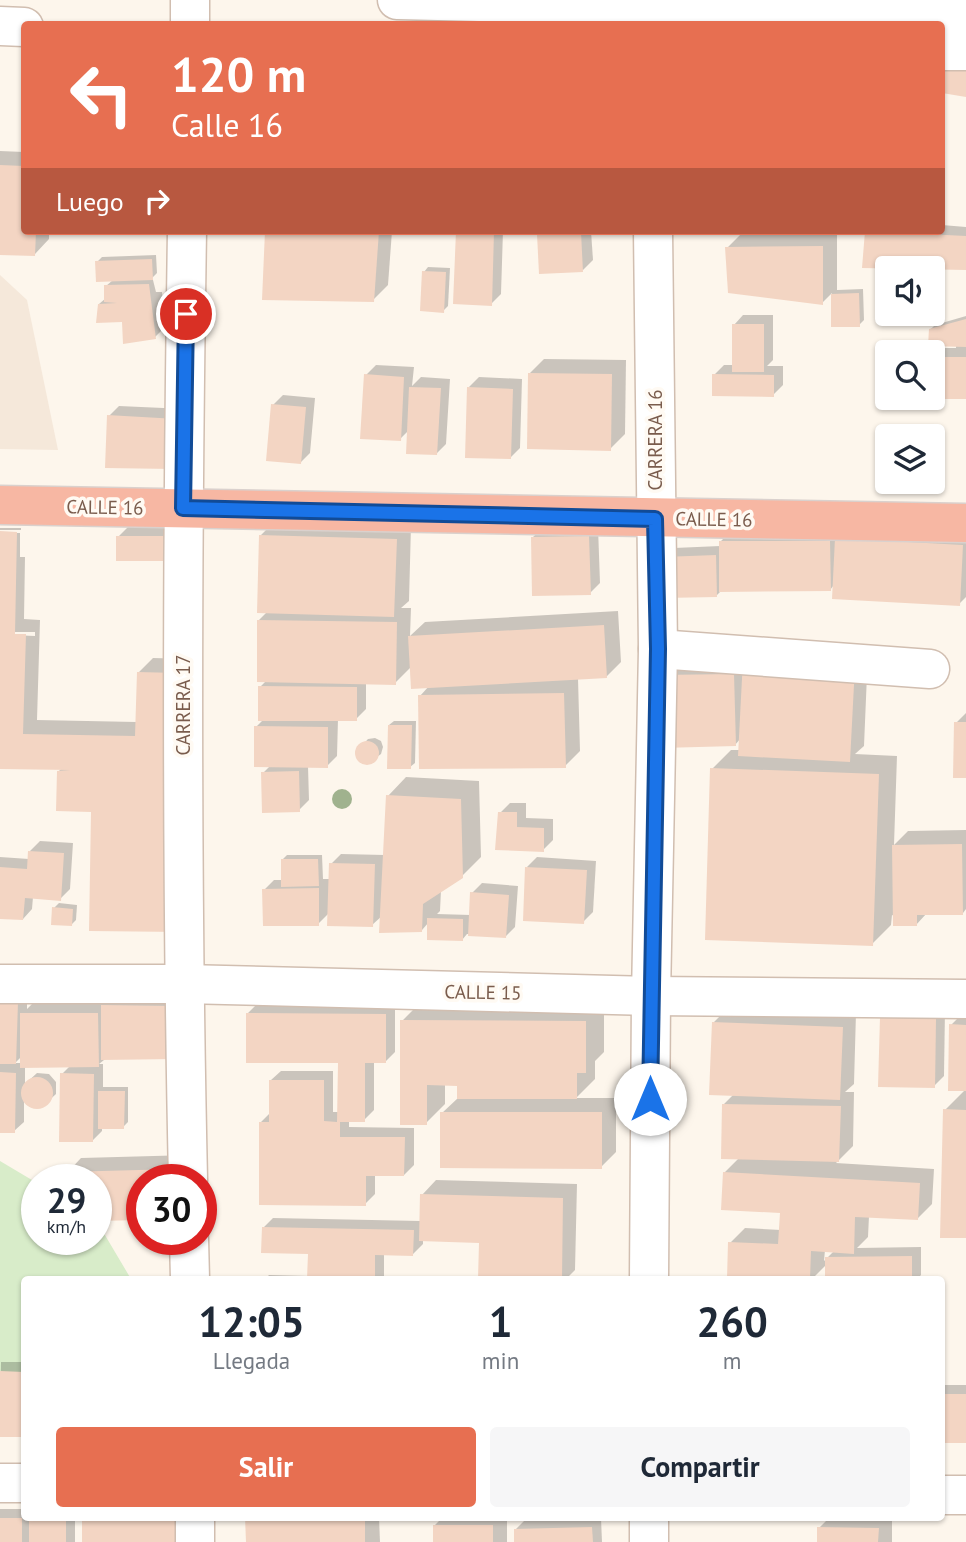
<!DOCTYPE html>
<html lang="es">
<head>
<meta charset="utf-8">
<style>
	body { margin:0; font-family:"PT Sans",sans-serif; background:#f6f6f7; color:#1f2937; height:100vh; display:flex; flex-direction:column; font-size:26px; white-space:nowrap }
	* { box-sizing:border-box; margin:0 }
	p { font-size:23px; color:#747a83 }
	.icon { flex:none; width:38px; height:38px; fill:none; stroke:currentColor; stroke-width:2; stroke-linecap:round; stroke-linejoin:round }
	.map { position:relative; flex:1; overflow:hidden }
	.drawer { position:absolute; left:21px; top:1276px; width:924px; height:245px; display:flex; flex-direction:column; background:#fff; border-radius:7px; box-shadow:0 2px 5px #0004 }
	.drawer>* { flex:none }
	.hud { position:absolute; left:21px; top:21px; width:924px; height:214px; border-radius:7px; box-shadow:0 2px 5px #0004; background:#e76f51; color:#fff; overflow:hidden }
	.fabs { position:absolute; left:875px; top:256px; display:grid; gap:14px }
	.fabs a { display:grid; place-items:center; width:70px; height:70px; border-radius:7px; background:#fff; box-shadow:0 2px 5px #0004; font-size:35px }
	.speed { position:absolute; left:21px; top:1164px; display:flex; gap:14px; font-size:35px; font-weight:700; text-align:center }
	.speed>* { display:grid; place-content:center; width:91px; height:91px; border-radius:50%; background:#fff; box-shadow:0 2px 5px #0004; line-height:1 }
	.speed small { font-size:18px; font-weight:400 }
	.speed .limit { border:10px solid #d22; background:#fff; color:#111 }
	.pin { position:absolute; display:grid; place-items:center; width:60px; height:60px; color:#fff; margin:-30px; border:4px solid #fff; border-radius:50%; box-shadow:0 2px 7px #0007 }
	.me { position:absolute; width:77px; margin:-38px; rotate:0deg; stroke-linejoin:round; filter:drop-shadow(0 0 5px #0008) }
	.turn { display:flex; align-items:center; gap:24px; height:147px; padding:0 35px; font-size:32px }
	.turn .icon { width:91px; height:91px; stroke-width:2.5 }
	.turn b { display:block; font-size:49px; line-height:60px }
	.then { display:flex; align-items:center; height:66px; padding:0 35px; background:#0003; gap:14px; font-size:26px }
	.eta { display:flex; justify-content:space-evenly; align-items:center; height:119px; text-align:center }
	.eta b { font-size:42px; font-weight:700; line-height:49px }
	.cta { display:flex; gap:14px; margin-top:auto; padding:14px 35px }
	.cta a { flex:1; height:80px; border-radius:7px; background:#e76f51; color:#fff; font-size:28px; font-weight:700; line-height:80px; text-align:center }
	.cta a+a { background:#f6f6f7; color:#1f2937 }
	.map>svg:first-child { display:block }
	.residential { fill:#f5e8da }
	.green { fill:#d8ecc9 }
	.shadow { fill:#0003; fill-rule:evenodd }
	.building { fill:#f3d5c3 }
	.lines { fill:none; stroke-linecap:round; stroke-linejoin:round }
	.minor-casing { stroke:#d1beb0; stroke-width:41 }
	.highway-casing { stroke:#dad1cd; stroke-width:41 }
	.minor { stroke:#fff; stroke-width:38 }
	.highway { stroke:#f7b7a3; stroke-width:38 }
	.tree { fill:#a0b28e }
	.route-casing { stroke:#114b97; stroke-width:18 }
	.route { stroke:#1a73e8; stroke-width:12 }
	.labels { text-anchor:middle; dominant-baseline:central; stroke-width:7; stroke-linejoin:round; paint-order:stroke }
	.street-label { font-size:19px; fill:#7a5c4d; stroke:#fffaf3 }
</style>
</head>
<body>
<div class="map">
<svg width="966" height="1542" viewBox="0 0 966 1542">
	<rect width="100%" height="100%" fill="#fdf6ec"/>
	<polygon class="residential" points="0,275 27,300 58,450 0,449"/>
	<polygon class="green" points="0,1161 37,1183 37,1239 96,1239 96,1220 131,1279 24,1279 24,1392 0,1397"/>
	<g class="shadow">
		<polygon points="0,151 24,152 24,231 49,231 49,239 35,254 0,253"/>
		<polygon points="942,225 966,227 966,268 867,232 942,231"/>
		<polygon points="267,231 392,231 388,285 373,300"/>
		<polygon points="458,231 503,231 501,294 491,304"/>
		<polygon points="542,231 591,231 593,260 583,270 539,234"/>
		<polygon points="837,232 837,290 863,289 864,320 859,325 833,326 832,293 822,303 727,248 742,233"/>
		<polygon points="156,255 157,273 150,280 153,280 156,292 162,292 165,327 155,337 99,304 106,298 106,286 113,280 97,262 102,257"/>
		<polygon points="428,267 450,268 448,306 443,311 424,272"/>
		<polygon points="743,315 773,315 773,360 767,366 783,366 783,385 773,395 714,375 724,365 733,365 734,325"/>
		<polygon points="966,316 966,397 925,398 933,397 933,352 931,352 934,348 956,348 956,345 931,329 935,325"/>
		<polygon points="544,359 626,360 625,434 610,449 530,373"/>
		<polygon points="376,365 414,367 412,386 421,377 450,379 446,444 436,454 409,430 400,439 366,375"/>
		<polygon points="479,377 522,379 520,448 510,458 469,387"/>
		<polygon points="283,395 315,398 310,453 300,463 273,405"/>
		<polygon points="119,406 186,409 182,457 109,416"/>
		<polygon points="275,521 411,525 409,601 401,608 411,608 410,636 425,622 618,611 621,662 606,677 578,678 580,751 565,766 420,696 429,686 412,666 395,683 366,682 366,709 356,719 338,719 337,756 327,766 308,766 309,800 299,810 263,773 270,766 256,727 264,719 260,687 267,680 259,620 267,612 260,536"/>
		<polygon points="128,527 178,527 178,550 118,537"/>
		<polygon points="598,527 600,583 590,593 533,537 543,528"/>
		<polygon points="735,527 966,531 966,597 959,604 834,585 830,590 722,590 717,595 664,596 674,548 720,546 720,542"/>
		<rect x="0" y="528" width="21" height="2"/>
		<path d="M0,533H20V557H25L24,619L40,620L37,720L137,722L138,673L153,658L192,659L93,811L58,772L62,768L0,767ZM14,632H35V636L11,635Z"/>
		<polygon points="868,651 864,746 855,754 897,756 894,845 908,831 966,830 966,909 963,913 927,913 916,925 892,915 891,925 872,944 712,769 731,750 740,750 741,738 735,745 662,746 675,661"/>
		<polygon points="966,713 966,776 956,723"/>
		<polygon points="394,721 416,721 415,763 410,767 389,725"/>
		<polygon points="375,738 381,741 383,747 381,754 369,763 362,762 358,757 358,750 368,739"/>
		<polygon points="406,777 479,781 481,857 462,876 441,890 440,911 437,914 471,915 472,893 482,883 518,886 515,927 505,937 467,934 462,940 429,922 422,930 382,916 372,925 329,913 318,924 264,890 274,880 283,880 283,859 287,855 322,855 323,879 330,879 331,864 341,854 385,855 388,796"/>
		<polygon points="510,803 526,803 526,818 553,819 553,840 543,850 500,813"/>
		<polygon points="40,841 73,843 70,889 60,899 33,897 32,909 23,919 0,917 0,857 29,859 30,851"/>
		<polygon points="537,857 596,861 593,912 583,922 527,867"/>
		<polygon points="59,903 77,905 76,920 71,925 54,908"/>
		<path d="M0,992H27V1009L32,1004H105L112,996H184L99,1064H103V1087H128V1122L123,1127H102V1131L92,1141L62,1074L70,1066H25V1084L37,1073L49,1074L56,1082V1094L42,1107H30L24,1100V1122L14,1131H0ZM22,1056V1063H15Z"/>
		<polygon points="421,1002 604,1003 604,1052 595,1061 595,1079 576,1098 616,1098 616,1152 601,1167 442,1113 458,1098 458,1084 445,1084 445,1104 426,1123 402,1021"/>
		<polygon points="257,1004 395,1004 395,1052 385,1062 374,1062 374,1110 364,1120 349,1120 349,1127 414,1128 414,1165 404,1175 375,1174 375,1194 365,1204 261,1122 271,1112 271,1080 281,1071 333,1071 333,1112 339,1112 340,1061 247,1014"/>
		<path d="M728,1008L856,1013L854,1084L845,1092H854L853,1146L836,1163L934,1169L932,1204L917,1219L869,1216L868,1237L857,1248L921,1247V1275L917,1279H827V1264L812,1279H728L730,1243L745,1228L781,1230L782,1212L724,1173L739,1158L724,1104L734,1094L713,1023ZM825,1250L834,1251L824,1261Z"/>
		<polygon points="945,1009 944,1076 934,1086 882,1018"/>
		<polygon points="966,1010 966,1236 945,1110 966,1089 951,1025"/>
		<polygon points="190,1155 190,1180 96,1180 67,1173 81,1158"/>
		<polygon points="436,1180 577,1184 575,1270 566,1279 480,1279 481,1241 423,1240 423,1244 413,1254 384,1253 384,1279 265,1279 269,1275 309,1276 309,1252 263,1228 273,1218 421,1221 422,1195"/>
		<polygon points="1,1362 24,1362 24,1436 0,1435"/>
		<rect x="942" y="1385" width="24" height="56"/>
		<polygon points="0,1509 24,1509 24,1517 75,1517 75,1542 0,1542"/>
		<polygon points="247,1517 379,1517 380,1542 247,1542"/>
		<polygon points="443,1517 507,1517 507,1542 434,1542 434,1526"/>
		<polygon points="830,1517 892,1517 892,1542 819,1542 819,1528"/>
		<polygon points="601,1518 602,1542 516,1542 515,1530 525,1520"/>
	</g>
	<g class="building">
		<polygon points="942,62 966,63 966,97 942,93"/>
		<polygon points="0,165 24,166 24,231 36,231 35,256 0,255"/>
		<polygon points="265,231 379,231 374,302 262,300"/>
		<polygon points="456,231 494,231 492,306 453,304"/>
		<polygon points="865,231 966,236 966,270 862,268"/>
		<polygon points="581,232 583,272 539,274 537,234"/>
		<polygon points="823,246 823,305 728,293 725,247"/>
		<polygon points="152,259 153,280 96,282 95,261"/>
		<polygon points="422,271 446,272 444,313 420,311"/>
		<polygon points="149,284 156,339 123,344 122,322 96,323 98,304 117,303 104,302 104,285"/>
		<polygon points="859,293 860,327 831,327 831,294"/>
		<polygon points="966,319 966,347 928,346 929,329"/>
		<rect x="732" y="324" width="32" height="48"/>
		<rect x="933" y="357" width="33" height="42"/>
		<polygon points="528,373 612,374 611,451 527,449"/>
		<polygon points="364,374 404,377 401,441 360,439"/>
		<polygon points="712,374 774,375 774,397 712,396"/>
		<polygon points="409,387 441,388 437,455 406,454"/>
		<polygon points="467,387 513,389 511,459 465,458"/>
		<polygon points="271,404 306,407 301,464 266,461"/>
		<polygon points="107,415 177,419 173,469 105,468"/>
		<polygon points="0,531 17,532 15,634 26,634 23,734 135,736 137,672 178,673 181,932 89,931 91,812 56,811 57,771 70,770 0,769"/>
		<polygon points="259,535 397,539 394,617 257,613"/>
		<rect x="116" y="536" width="53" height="25"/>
		<polygon points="589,536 591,595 532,596 531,537"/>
		<polygon points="835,538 963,545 960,606 832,599"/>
		<polygon points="719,541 830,541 831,591 719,592"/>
		<polygon points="716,555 717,597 663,598 662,557"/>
		<polygon points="257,620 397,622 396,685 257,682"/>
		<polygon points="604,625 607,678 411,689 408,636"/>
		<polygon points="743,659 855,665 850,762 738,756"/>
		<polygon points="734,674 736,746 661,748 659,675"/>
		<polygon points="258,686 357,687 357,721 258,721"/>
		<polygon points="564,693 566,768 419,769 418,695"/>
		<polygon points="954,722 966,722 966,778 953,778"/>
		<polygon points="388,725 412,725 411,769 387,769"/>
		<polygon points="254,726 328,727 328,768 254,767"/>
		<circle cx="367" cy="753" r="12"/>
		<polygon points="710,768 879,774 873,946 705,940"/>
		<polygon points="299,771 300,812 262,813 261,772"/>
		<polygon points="386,795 461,799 463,878 423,904 422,932 379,933"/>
		<polygon points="498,812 517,812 517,827 544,828 544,852 495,850"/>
		<polygon points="962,844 963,915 917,915 917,926 893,926 892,845"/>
		<polygon points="28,851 64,853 61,901 25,898 23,920 0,919 0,867 27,869"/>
		<polygon points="281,859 318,859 319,886 281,887"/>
		<polygon points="329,863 375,864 373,927 327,926"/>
		<polygon points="525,867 587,870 584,924 523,921"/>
		<polygon points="319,888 319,926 263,926 262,889"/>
		<polygon points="470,892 509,895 506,938 468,936"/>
		<polygon points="52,907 73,909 72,926 51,925"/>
		<polygon points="427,918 463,919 463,941 427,940"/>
		<polygon points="0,1001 18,1002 16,1064 0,1064"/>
		<polygon points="101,1005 175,1006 175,1059 101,1060"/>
		<polygon points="20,1013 98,1013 99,1067 20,1068"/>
		<polygon points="246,1013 386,1014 386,1063 365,1063 365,1122 340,1122 340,1137 405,1137 404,1176 366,1176 366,1206 259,1205 259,1122 269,1122 269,1080 324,1080 324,1121 337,1122 338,1063 246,1063"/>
		<polygon points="880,1017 936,1019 935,1088 878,1087"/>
		<polygon points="400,1020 586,1021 586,1073 577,1073 577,1099 457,1099 457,1086 427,1085 427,1125 400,1125"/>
		<polygon points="712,1022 843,1027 840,1100 709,1095"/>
		<polygon points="949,1024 966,1025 966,1091 948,1091"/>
		<polygon points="0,1072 16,1073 15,1133 0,1133"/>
		<polygon points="60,1073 94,1074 93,1142 59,1142"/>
		<circle cx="37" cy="1093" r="16"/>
		<polygon points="98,1091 125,1091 124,1129 98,1129"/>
		<polygon points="722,1104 841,1106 839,1162 721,1159"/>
		<polygon points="943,1109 966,1110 966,1238 940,1238"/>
		<polygon points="440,1112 602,1112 602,1169 440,1168"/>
		<polygon points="176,1169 176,1180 142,1180 142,1220 96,1221 96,1180 65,1180 65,1172"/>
		<polygon points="723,1172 920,1183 918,1220 855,1217 854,1254 811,1251 810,1279 727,1279 728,1242 778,1244 780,1213 721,1210"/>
		<polygon points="420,1194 563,1198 562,1279 478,1279 479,1243 419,1241"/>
		<polygon points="262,1227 414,1230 413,1256 375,1255 375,1279 307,1279 308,1254 261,1253"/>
		<polygon points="912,1256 912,1279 825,1279 825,1257"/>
		<polygon points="0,1371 24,1372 24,1437 0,1437"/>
		<rect x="942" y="1394" width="24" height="49"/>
		<rect x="29" y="1517" width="37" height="25"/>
		<rect x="82" y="1517" width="96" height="25"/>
		<polygon points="245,1517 365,1517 365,1542 246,1542"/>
		<rect x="0" y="1518" width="22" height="24"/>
		<rect x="433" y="1525" width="60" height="17"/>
		<polygon points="592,1527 593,1542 514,1542 514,1529"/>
		<polygon points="817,1527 879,1528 878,1542 817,1542"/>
	</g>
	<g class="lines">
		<g class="minor-casing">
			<g id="minor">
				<polyline points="397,0 966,14"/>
				<polyline points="190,24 190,0"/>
				<polyline points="0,26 24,27"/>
				<polyline points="942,51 966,51"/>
				<path d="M187,231C182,547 181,863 188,1180"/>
				<polyline points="658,649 930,669"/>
				<polyline points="0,984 184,984 651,996 966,999"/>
				<polyline points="189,1239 190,1279"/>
				<polyline points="649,1279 651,996 658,649 653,231"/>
				<polyline points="0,1483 24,1483"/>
				<polyline points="942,1495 966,1495"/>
				<polyline points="195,1517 195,1542"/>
				<polyline points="649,1517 649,1542"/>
			</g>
		</g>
		<g class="highway-casing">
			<polyline id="highway" points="0,505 966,523"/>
		</g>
		<use href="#minor" class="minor"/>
		<use href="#highway" class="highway"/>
	</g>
	<circle class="tree" cx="342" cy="799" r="10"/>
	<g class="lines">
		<g class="route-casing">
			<polyline id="route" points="186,314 183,508 655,519 658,649 650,1099"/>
		</g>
		<use href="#route" class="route"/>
	</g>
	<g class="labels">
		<g class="street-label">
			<text transform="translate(655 440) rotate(-90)">CARRERA 16</text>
			<text transform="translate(105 507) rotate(1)">CALLE 16</text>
			<text transform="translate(714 519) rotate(1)">CALLE 16</text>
			<text transform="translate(183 705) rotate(-90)">CARRERA 17</text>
			<text transform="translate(483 992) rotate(1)">CALLE 15</text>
		</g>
	</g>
</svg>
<div class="fabs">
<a><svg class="icon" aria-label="sound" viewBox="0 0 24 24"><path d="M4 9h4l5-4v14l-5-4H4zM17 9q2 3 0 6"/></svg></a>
<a><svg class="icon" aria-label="search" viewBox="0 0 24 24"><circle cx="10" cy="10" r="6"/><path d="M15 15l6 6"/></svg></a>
<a><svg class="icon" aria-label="layers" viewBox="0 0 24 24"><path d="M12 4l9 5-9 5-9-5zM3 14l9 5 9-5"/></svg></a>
</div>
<div class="speed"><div>29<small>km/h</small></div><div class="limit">30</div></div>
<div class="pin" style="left:186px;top:314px;background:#d93025"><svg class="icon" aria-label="arrive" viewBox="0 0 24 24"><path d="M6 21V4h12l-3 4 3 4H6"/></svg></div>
<svg class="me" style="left:650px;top:1099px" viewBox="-20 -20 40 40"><circle r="19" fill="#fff"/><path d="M0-13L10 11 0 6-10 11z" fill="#1a73e8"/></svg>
<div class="hud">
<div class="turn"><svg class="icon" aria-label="left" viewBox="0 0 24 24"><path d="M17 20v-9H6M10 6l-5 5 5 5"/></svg><div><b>120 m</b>Calle 16</div></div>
<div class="then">Luego<svg class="icon" aria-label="right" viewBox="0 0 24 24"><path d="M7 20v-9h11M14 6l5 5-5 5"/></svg></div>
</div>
<section class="drawer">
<div class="eta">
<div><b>12:05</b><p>Llegada</p></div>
<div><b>1</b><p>min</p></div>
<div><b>260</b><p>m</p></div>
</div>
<div class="cta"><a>Salir</a><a>Compartir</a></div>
</section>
</div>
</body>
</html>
